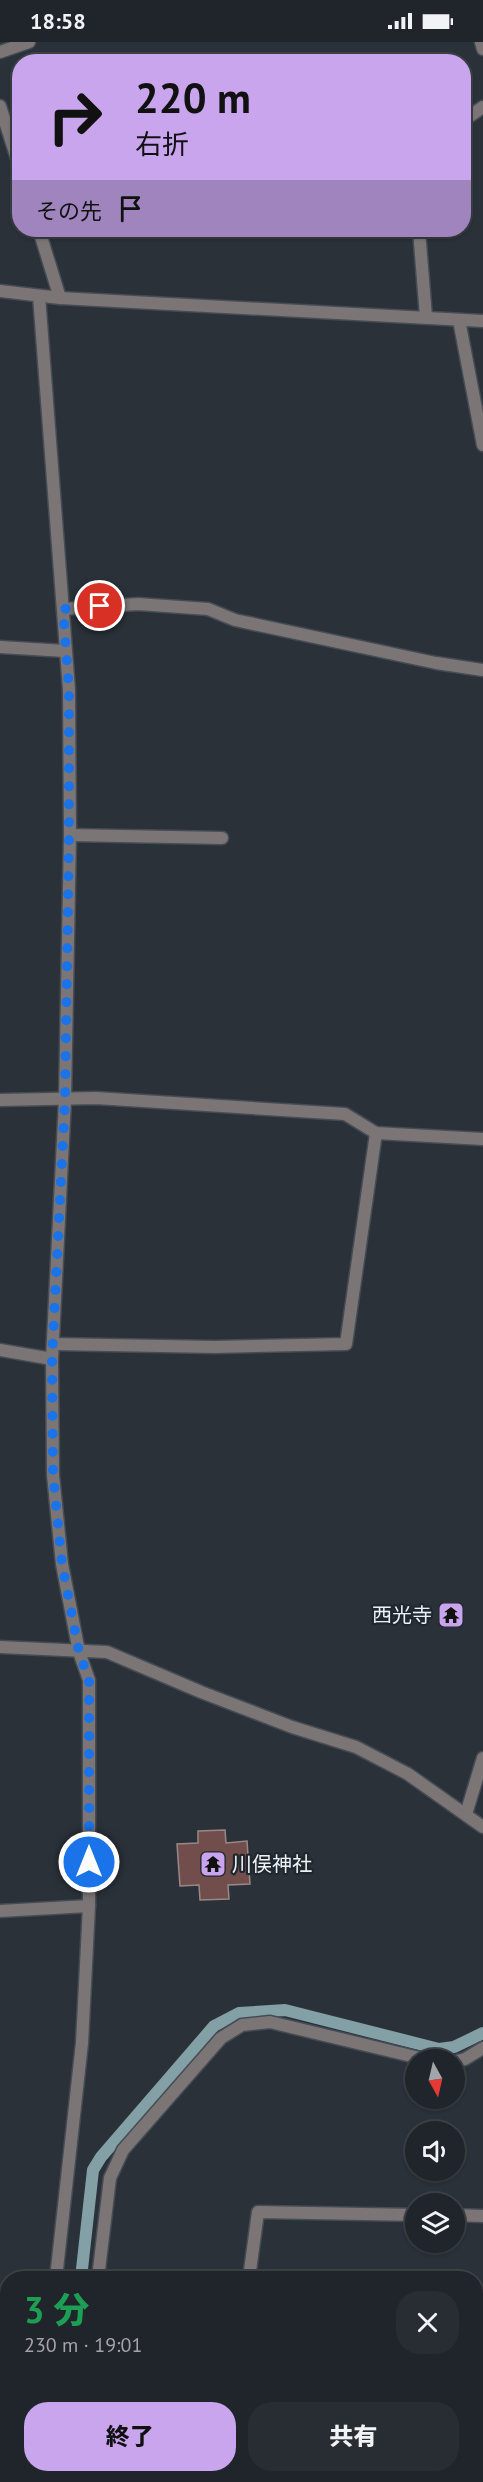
<!DOCTYPE html>
<html lang="ja">
<head>
<meta charset="utf-8">
<style>
	body { margin:0; font-family:"PT Sans","Noto Sans JP",sans-serif; background:#282d33; color:#f1f3f6; height:100vh; display:flex; flex-direction:column; font-size:22px; white-space:nowrap }
	* { box-sizing:border-box; margin:0 }
	p { font-size:20px; color:#a2a5a9 }
	.icon { flex:none; width:33px; height:33px; fill:none; stroke:currentColor; stroke-width:2; stroke-linecap:round; stroke-linejoin:round }
	.map { position:relative; flex:1; overflow:hidden }
	.drawer { position:absolute; left:0px; top:2229px; width:483px; height:212px; display:flex; flex-direction:column; background:#20252b; border-radius:24px 24px 0 0; box-shadow:0 2px 4px #0004,0 0 0 2px #3d4247 }
	.drawer>* { flex:none }
	.guide { position:absolute; left:12px; top:12px; width:459px; height:183px; border-radius:24px; box-shadow:0 2px 4px #0004,0 0 0 2px #3d4247; background:#c9a5ee; color:#111; overflow:hidden }
	.needle { width:39px; rotate:172deg }
	.buttons { position:absolute; left:405px; top:2007px; display:grid; gap:12px }
	.buttons a { display:grid; place-items:center; width:60px; height:60px; border-radius:50%; background:#20252b; box-shadow:0 2px 4px #0004,0 0 0 2px #3d4247; font-size:30px }
	.pin { position:absolute; display:grid; place-items:center; width:51px; height:51px; color:#fff; margin:-26px; border:3px solid #fff; border-radius:50%; box-shadow:0 2px 6px #0007 }
	.me { position:absolute; width:66px; margin:-33px; rotate:0deg; stroke-linejoin:round; filter:drop-shadow(0 0 4px #0008) }
	.turn { display:flex; align-items:center; gap:21px; height:126px; padding:0 24px; font-size:27px }
	.turn .icon { width:78px; height:78px; stroke-width:2.5 }
	.turn b { display:block; font-size:42px; line-height:51px }
	.then { display:flex; align-items:center; height:57px; padding:0 24px; background:#0003; gap:12px; font-size:22px }
	.round { display:grid; place-items:center; flex:none; width:63px; height:63px; border-radius:24px; background:#282d33 }
	.summary { display:flex; align-items:center; justify-content:space-between; height:102px; padding:0 24px }
	h1 { font-size:36px; font-weight:800; line-height:45px; color:#1e9e55 }
	.primary-button { display:flex; gap:12px; margin-top:auto; padding:12px 24px }
	.primary-button a { flex:1; height:69px; border-radius:24px; background:#c9a5ee; color:#111; font-size:24px; font-weight:800; line-height:69px; text-align:center }
	.primary-button a+a { background:#282d33; color:#f1f3f6 }
	.status { display:flex; justify-content:space-between; align-items:center; height:42px; padding:0 30px; background:#20252b; direction:ltr }
	.status svg { height:16px; fill:currentColor }
	.map>svg:first-child { display:block }
	.lines { fill:none; stroke-linecap:round; stroke-linejoin:round }
	.stream { stroke:#82a0a6; stroke-width:12 }
	.building { fill:#714e4c; stroke:#988988; stroke-width:1.5 }
	.service-casing { stroke:#454c54; stroke-width:15 }
	.minor-casing { stroke:#454c54; stroke-width:15 }
	.service { stroke:#7b7576; stroke-width:12 }
	.minor { stroke:#7b7576; stroke-width:12 }
	.route { stroke:#1a73e8; stroke-width:10; stroke-dasharray:0 18 }
	.labels { text-anchor:middle; dominant-baseline:central; stroke-width:4.5; stroke-linejoin:round; paint-order:stroke }
	.poi-label { font-size:20px; fill:#edf1f7; stroke:#20272f; text-anchor:end }
</style>
</head>
<body>
<div class="status"><b>18:58</b><svg viewBox="0 0 49 12"><path d="M0 12V9h3v3zM5 12V6h3v6zM10 12V3h3v9zM15 12V0h3v12zM26 1h20v11H26zM47 4h2v5h-2z"/></svg></div>
<div class="map">
<svg width="483" height="2440" viewBox="0 0 483 2440">
	<rect width="100%" height="100%" fill="#2a3139"/>
	<g class="lines">
		<polyline class="stream" points="81,2236 93,2128 101,2115 214,1984 239,1971 285,1968 439,2007 454,2005 483,1991"/>
	</g>
	<polygon class="building" points="225,1788 226,1801 247,1799 250,1842 228,1843 229,1857 200,1858 199,1843 180,1844 177,1802 198,1801 198,1789"/>
	<g class="lines">
		<g class="service-casing">
			<g id="service">
				<polyline points="70,793 222,796"/>
				<polyline points="454,2020 465,2017 483,2006"/>
				<polyline points="98,2236 110,2136 123,2108 221,1996 242,1983 270,1980 428,2018"/>
			</g>
		</g>
		<g class="minor-casing">
			<g id="minor">
				<polyline points="481,0 483,7"/>
				<polyline points="0,10 29,0"/>
				<polyline points="0,64 20,126"/>
				<polyline points="464,78 483,65"/>
				<polyline points="39,188 60,256"/>
				<polyline points="419,188 426,275"/>
				<polyline points="0,249 60,256 483,279"/>
				<polyline points="39,254 69,648 70,793 65,1058 52,1317 53,1433 62,1522 79,1610 89,1638 89,1864 82,2001 56,2236"/>
				<polyline points="459,278 483,403"/>
				<polyline points="63,567 138,562 208,567 235,578 436,621 483,628"/>
				<polyline points="0,605 65,609"/>
				<polyline points="0,1058 96,1056 345,1072 376,1091 483,1097"/>
				<polyline points="53,1302 215,1305 346,1302 376,1091"/>
				<polyline points="0,1308 52,1317"/>
				<polyline points="0,1605 107,1610 201,1650 292,1685 356,1705 408,1732 483,1785"/>
				<polyline points="466,1772 483,1716"/>
				<polyline points="0,1869 89,1864"/>
				<polyline points="454,2173 483,2174"/>
				<polyline points="249,2236 258,2170 416,2173"/>
				<polyline points="0,2286 8,2285"/>
				<polyline points="31,2440 32,2433"/>
				<polyline points="83,2440 83,2433"/>
			</g>
		</g>
		<use href="#service" class="service"/>
		<use href="#minor" class="minor"/>
	</g>
	<g class="lines">
		<polyline class="route" points="89,1820 89,1638 79,1610 62,1522 53,1433 52,1317 65,1058 69,793 69,648 63,567 100,564"/>
	</g>
	<defs>
		<g id="temple-square" transform="scale(1.35)"><rect x="-9" y="-9" width="18" height="18" rx="4" fill="#c9a5ee" stroke="#20272f"/><path d="M0-6L5-2H3V0L6.5 2.5H4V6H1.5V3h-3V6H-4V2.5H-6.5L-3 0V-2H-5Z" fill="#111"/></g>
	</defs>
	<g fill-rule="evenodd">
		<use href="#temple-square" x="451" y="1573"/>
		<use href="#temple-square" x="213" y="1822"/>
	</g>
	<g class="labels">
		<g class="poi-label">
			<text x="432" y="1573">西光寺</text>
			<text x="232" y="1822" text-anchor="start">川俣神社</text>
		</g>
	</g>
</svg>
<div class="buttons">
<a><svg class="needle" viewBox="-14 -14 28 28"><path d="M0-13l5 13h-10z" fill="#e53935"/><path d="M0 13l5-13h-10z" fill="#a2a5a9"/></svg></a>
<a><svg class="icon" aria-label="sound" viewBox="0 0 24 24"><path d="M4 9h4l5-4v14l-5-4H4zM17 9q2 3 0 6"/></svg></a>
<a><svg class="icon" aria-label="layers" viewBox="0 0 24 24"><path d="M12 4l9 5-9 5-9-5zM3 14l9 5 9-5"/></svg></a>
</div>
<div class="pin" style="left:100px;top:564px;background:#d93025"><svg class="icon" aria-label="arrive" viewBox="0 0 24 24"><path d="M6 21V4h12l-3 4 3 4H6"/></svg></div>
<svg class="me" style="left:89px;top:1820px" viewBox="-20 -20 40 40"><circle r="17" fill="#1a73e8" stroke="#fff" stroke-width="3"/><path d="M0-11L8 9 0 5-8 9z" fill="#fff"/></svg>
<div class="guide">
<div class="turn"><svg class="icon" aria-label="right" viewBox="0 0 24 24"><path d="M7 20v-9h11M14 6l5 5-5 5"/></svg><div><b>220 m</b>右折</div></div>
<div class="then">その先<svg class="icon" aria-label="arrive" viewBox="0 0 24 24"><path d="M6 21V4h12l-3 4 3 4H6"/></svg></div>
</div>
<section class="drawer">
<div class="summary"><div><h1>3 分</h1><p>230 m · 19:01</p></div><a class="round"><svg class="icon" aria-label="close" viewBox="0 0 24 24"><path d="M6 6l12 12M18 6L6 18"/></svg></a></div>
<div class="primary-button"><a>終了</a><a>共有</a></div>
</section>
</div>
</body>
</html>
